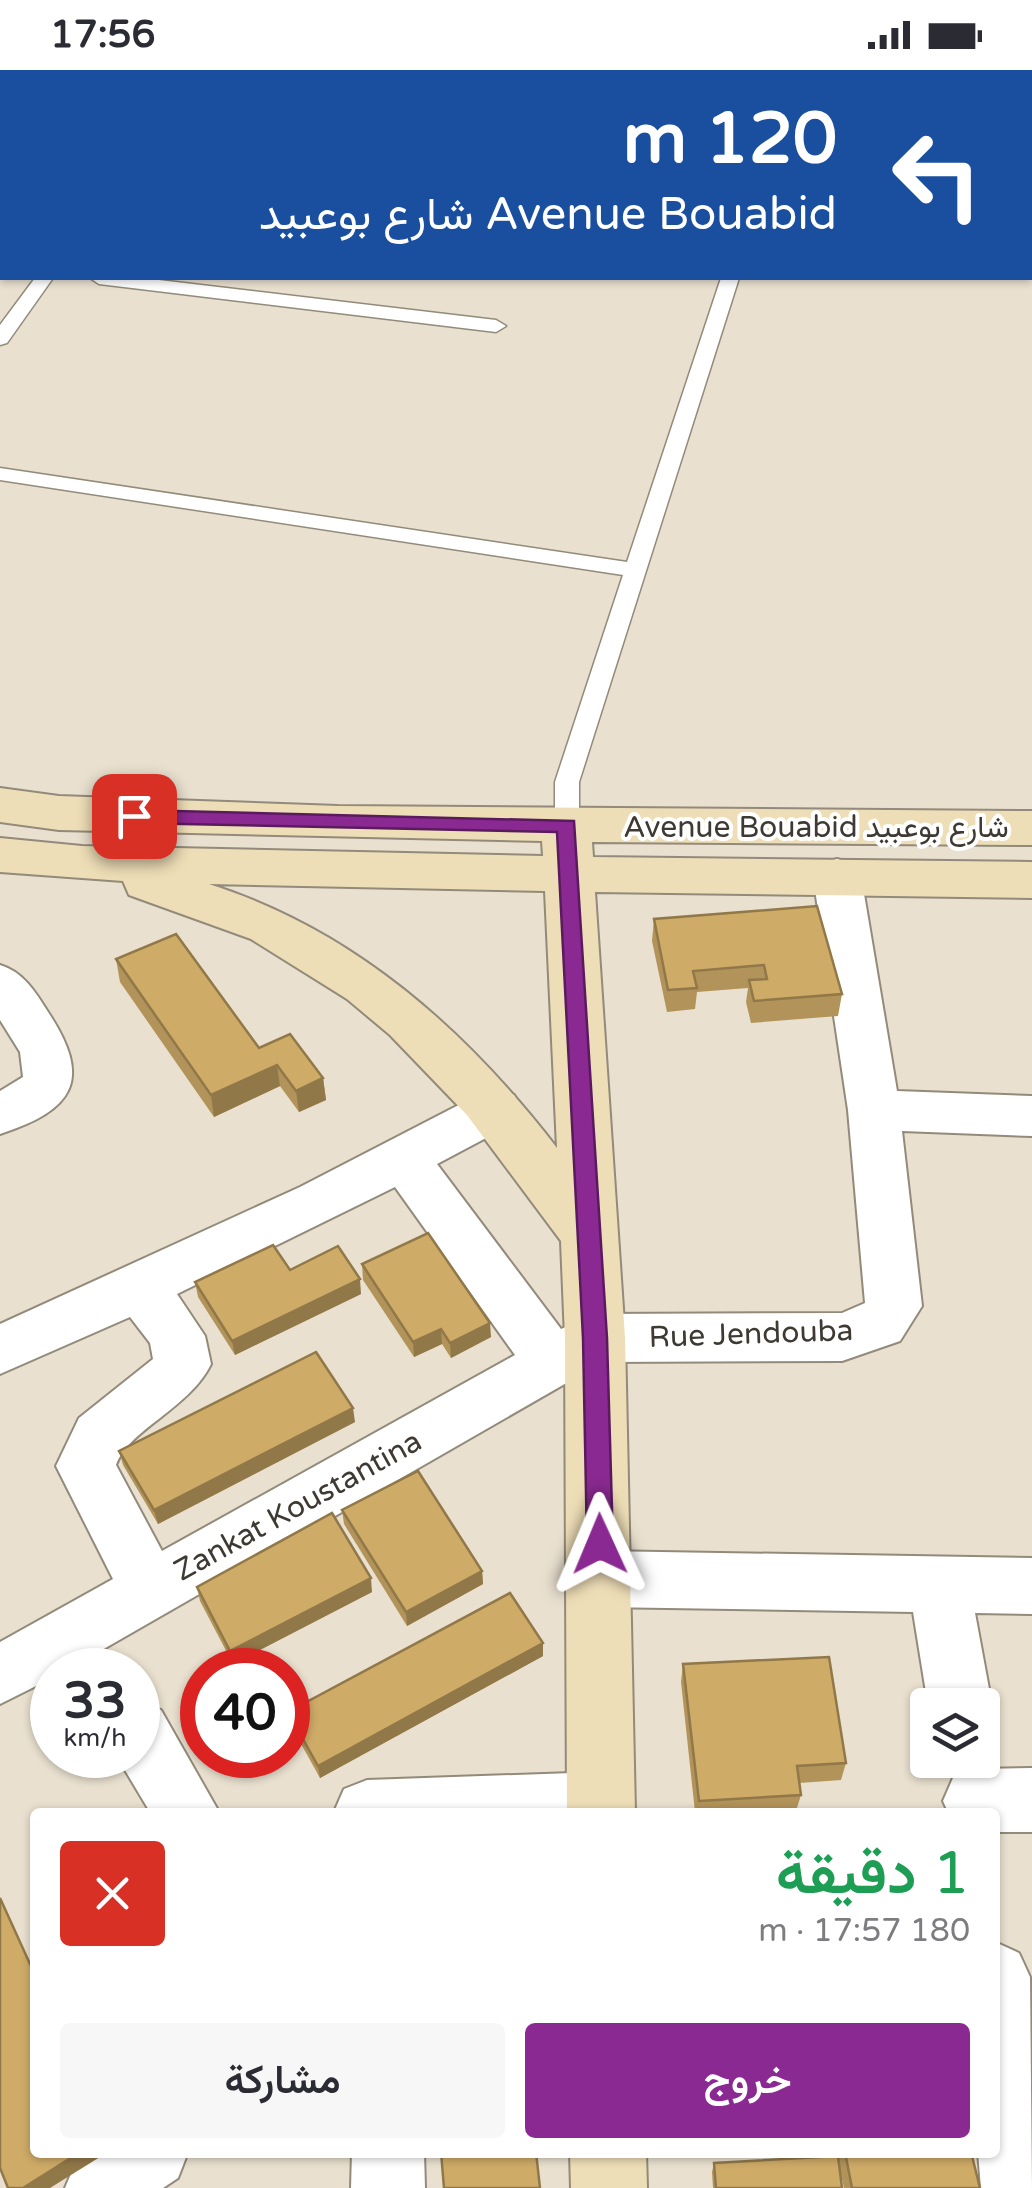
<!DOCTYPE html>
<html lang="ar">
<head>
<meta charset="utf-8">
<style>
	body { margin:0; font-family:"Varela Round",Vazirmatn,sans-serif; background:#f7f7f7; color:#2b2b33; direction:rtl; height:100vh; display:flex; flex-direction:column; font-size:38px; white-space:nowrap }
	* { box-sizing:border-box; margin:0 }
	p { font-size:32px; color:#7c7c81 }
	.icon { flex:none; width:55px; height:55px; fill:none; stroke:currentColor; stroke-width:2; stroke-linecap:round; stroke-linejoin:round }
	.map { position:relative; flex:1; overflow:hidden; direction:ltr }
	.sheet { position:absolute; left:30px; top:1738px; width:970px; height:350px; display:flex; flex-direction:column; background:#fff; border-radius:10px; box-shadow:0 2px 8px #0004; direction:rtl }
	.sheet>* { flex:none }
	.guide { position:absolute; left:0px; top:0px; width:1032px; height:210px; box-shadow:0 2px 8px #0004; direction:rtl; background:#1a4fa0; color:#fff; overflow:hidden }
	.buttons { position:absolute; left:910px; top:1618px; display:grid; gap:20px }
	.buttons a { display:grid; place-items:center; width:90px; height:90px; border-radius:10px; background:#fff; box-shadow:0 2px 8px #0004; font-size:50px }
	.speed { position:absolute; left:30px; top:1578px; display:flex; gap:20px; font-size:50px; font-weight:700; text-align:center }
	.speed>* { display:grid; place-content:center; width:130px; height:130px; border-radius:50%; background:#fff; box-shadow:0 2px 8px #0004; line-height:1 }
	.speed small { font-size:25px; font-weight:400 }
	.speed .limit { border:15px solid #d22; background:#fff; color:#111 }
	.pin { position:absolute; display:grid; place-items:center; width:85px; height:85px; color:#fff; margin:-42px; border-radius:20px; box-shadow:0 5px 15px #0006 }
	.me { position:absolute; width:110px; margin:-55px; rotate:359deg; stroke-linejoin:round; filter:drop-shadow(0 0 8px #0008) }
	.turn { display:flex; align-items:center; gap:35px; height:210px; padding:0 30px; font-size:45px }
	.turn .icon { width:130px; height:130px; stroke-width:2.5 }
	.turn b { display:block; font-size:70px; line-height:85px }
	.round { display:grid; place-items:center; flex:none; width:105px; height:105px; border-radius:10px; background:#f7f7f7 }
	.headline { display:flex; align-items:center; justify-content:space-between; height:170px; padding:0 30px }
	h1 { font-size:60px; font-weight:600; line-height:75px; color:#1e9e55 }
	.button { display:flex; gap:20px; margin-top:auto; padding:20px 30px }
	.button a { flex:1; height:115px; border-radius:10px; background:#8a2991; color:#fff; font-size:40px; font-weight:600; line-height:115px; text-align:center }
	.button a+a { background:#f7f7f7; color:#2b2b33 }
	.status { display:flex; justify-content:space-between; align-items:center; height:70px; padding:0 50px; background:#fff; direction:ltr }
	.status svg { height:28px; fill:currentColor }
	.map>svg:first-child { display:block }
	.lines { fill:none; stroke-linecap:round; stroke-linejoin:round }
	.lane-casing { stroke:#928a7a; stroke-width:3 }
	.street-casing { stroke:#928a7a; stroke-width:4 }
	.secondary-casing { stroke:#928a7a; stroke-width:4 }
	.lane { fill:#fff; fill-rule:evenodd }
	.street { fill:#fff; fill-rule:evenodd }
	.secondary { fill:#eedeb7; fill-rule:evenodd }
	.wall { fill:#b29359 }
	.shaded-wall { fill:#917849 }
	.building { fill:#cfab68; stroke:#917849; stroke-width:2.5 }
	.route { fill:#8a2991; stroke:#5a1b5e; stroke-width:2.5 }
	.labels { text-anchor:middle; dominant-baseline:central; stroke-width:8; stroke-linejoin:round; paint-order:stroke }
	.street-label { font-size:30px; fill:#3e3a33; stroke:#fff }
</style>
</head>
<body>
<div class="status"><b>17:56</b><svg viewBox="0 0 49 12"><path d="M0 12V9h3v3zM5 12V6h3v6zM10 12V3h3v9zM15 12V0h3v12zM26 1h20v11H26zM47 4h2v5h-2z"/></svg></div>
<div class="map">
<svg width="1032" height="2118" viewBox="0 0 1032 2118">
	<rect width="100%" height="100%" fill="#e9e0cf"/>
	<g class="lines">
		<g class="lane-casing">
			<g id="lane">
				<polygon points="35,208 53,208 7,273 0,275 0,255"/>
				<polygon points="90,208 142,208 496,250 506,256 496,262 99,214"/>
				<polygon points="721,208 739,208 579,712 579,755 567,763 555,755 555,712 623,505 0,410 0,398 627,492"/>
			</g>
		</g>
		<g class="street-casing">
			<g id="street">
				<path d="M837,789L854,794L861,806L897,1021L1032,1026V1066L902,1061L922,1236L900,1271L842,1291L603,1292L67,1600H52V1608L0,1634V1572L113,1509L56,1396L79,1348L153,1289L150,1273L130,1247L0,1304V1254L300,1117L478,1025L496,1019L514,1025L522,1039L514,1053L437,1094L561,1259L595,1244L842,1243L865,1233L848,1040L813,806L820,794ZM395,1117L515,1285L162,1481L116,1395C129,1359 189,1339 211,1294L205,1266L177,1224Z"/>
				<path d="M0,895C23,902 35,921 48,942C93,1010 74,1040 0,1064V1021L23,1007L20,982L0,950Z"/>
				<polygon points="601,1481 1032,1488 1032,1544 975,1543 992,1635 982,1656 982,1635 928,1635 913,1542 601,1537 579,1529 570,1509 579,1489"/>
				<polygon points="138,1631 161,1640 219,1742 150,1742 116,1685 138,1685"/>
				<polygon points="1032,1698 1032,1762 995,1762 995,1742 948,1742 943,1731 953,1708 976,1699"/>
				<polygon points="601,1702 624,1711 634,1734 630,1742 334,1742 344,1719 367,1710"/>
				<polygon points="995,1872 1019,1883 1030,1907 1032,2118 981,2118 978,2082 995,2082"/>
				<polygon points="90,2082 188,2082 178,2108 163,2118 65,2118 76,2092"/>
				<polygon points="352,2082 424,2082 425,2118 351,2118"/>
			</g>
		</g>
		<g class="secondary-casing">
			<g id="secondary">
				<path d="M0,718L59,726L338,736L1032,741V775L592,772L593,787L1032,792V828L595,822L625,1268L635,1742H567L565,1268L561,1171L467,1045L390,965L347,929L251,869L129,825L123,811L0,802V768L82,776L543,786L542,771L59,760L0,752ZM209,814L545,821L557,1078C465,959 354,860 209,814Z"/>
				<polygon points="570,2082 646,2082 647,2118 571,2118"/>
			</g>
		</g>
		<use href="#lane" class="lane"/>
		<use href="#street" class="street"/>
		<use href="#secondary" class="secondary"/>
	</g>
	<g class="wall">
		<polygon points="654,849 842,924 838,946 751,953 746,932 748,918 697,922 695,939 667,942 652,871"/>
		<polygon points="116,889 259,978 323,1008 326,1030 299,1042 280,1016 214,1047 120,912"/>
		<polygon points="362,1194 491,1267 451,1288 442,1274 414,1287 363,1210"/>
		<polygon points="290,1200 361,1224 235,1285 198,1227 195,1212"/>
		<polygon points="355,1352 158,1454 123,1395 119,1381"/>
		<polygon points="342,1440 482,1501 483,1514 407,1556 344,1454"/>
		<polygon points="197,1517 372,1522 233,1594 200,1531"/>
		<polygon points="543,1573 543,1586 320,1708 290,1654 288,1642"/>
		<polygon points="683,1594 846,1693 841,1710 799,1713 801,1725 796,1741 695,1742 681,1612"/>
		<polygon points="837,2082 971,2082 980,2118 844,2118 839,2095 842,2118 713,2118 712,2102 714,2093 837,2086"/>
	</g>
	<g class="shaded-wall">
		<polygon points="277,995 280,1016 214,1047 211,1025"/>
		<polygon points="323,1008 326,1030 299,1042 296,1021"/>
		<polygon points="360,1209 361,1224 235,1285 232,1271"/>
		<polygon points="490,1253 491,1267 451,1288 450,1273"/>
		<polygon points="441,1259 442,1274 414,1287 413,1272"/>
		<polygon points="353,1338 355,1352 158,1454 154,1440"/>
		<polygon points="482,1501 483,1514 407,1556 406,1542"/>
		<polygon points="371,1508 372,1522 233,1594 230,1581"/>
		<polygon points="543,1573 543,1586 320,1708 318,1696"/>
		<polygon points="80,2082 108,2082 50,2118 23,2118"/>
	</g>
	<g class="building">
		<polygon points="817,836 842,924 754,931 749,910 767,909 764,895 693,901 697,918 668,920 654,849"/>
		<polygon points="176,864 259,978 290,964 323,1008 296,1021 277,995 211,1025 116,889"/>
		<polygon points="428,1163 490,1253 450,1273 441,1259 413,1272 362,1194"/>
		<polygon points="273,1175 290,1200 338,1176 360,1209 232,1271 195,1212"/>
		<polygon points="316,1282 353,1338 154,1440 119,1381"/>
		<polygon points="418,1401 482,1501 406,1542 342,1440"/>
		<polygon points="332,1443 371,1508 230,1581 197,1517"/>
		<polygon points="510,1523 543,1573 318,1696 288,1642"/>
		<polygon points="829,1587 846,1693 797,1696 801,1725 699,1731 683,1594"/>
		<polygon points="0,1828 35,1905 35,2082 80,2082 23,2118 8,2118 0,2098"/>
		<polygon points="441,2082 536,2082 540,2118 444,2118"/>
		<polygon points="845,2082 971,2082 980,2118 852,2118"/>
		<polygon points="838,2086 842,2118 716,2118 714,2093"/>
	</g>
	<polygon class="route" points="134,740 574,751 607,1268 613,1474 609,1483 600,1486 591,1483 587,1474 583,1268 557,762 134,753 124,746"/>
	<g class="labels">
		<g class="street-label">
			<text x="816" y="757">Avenue Bouabid شارع بوعبيد</text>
			<text transform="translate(751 1264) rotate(-2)">Rue Jendouba</text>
			<text transform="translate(298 1436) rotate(-29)">Zankat Koustantina</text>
		</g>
	</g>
</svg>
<div class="buttons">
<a><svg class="icon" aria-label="layers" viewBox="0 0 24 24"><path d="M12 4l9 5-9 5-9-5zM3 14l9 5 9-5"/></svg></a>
</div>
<div class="speed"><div>33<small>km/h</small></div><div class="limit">40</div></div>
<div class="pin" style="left:134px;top:746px;background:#d93025"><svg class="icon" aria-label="arrive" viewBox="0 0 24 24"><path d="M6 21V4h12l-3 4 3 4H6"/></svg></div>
<svg class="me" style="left:600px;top:1474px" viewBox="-20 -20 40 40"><path d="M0-17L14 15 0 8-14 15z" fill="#8a2991" stroke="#fff" stroke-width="4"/></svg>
<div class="guide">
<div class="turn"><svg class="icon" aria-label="left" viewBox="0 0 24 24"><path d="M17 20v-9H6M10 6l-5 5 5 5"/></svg><div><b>120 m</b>Avenue Bouabid شارع بوعبيد</div></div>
</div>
<section class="sheet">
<div class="headline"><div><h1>1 دقيقة</h1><p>180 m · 17:57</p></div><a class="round" style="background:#d93025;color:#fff"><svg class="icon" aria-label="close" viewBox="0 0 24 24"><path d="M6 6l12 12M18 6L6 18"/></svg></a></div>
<div class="button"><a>خروج</a><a>مشاركة</a></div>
</section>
</div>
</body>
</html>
